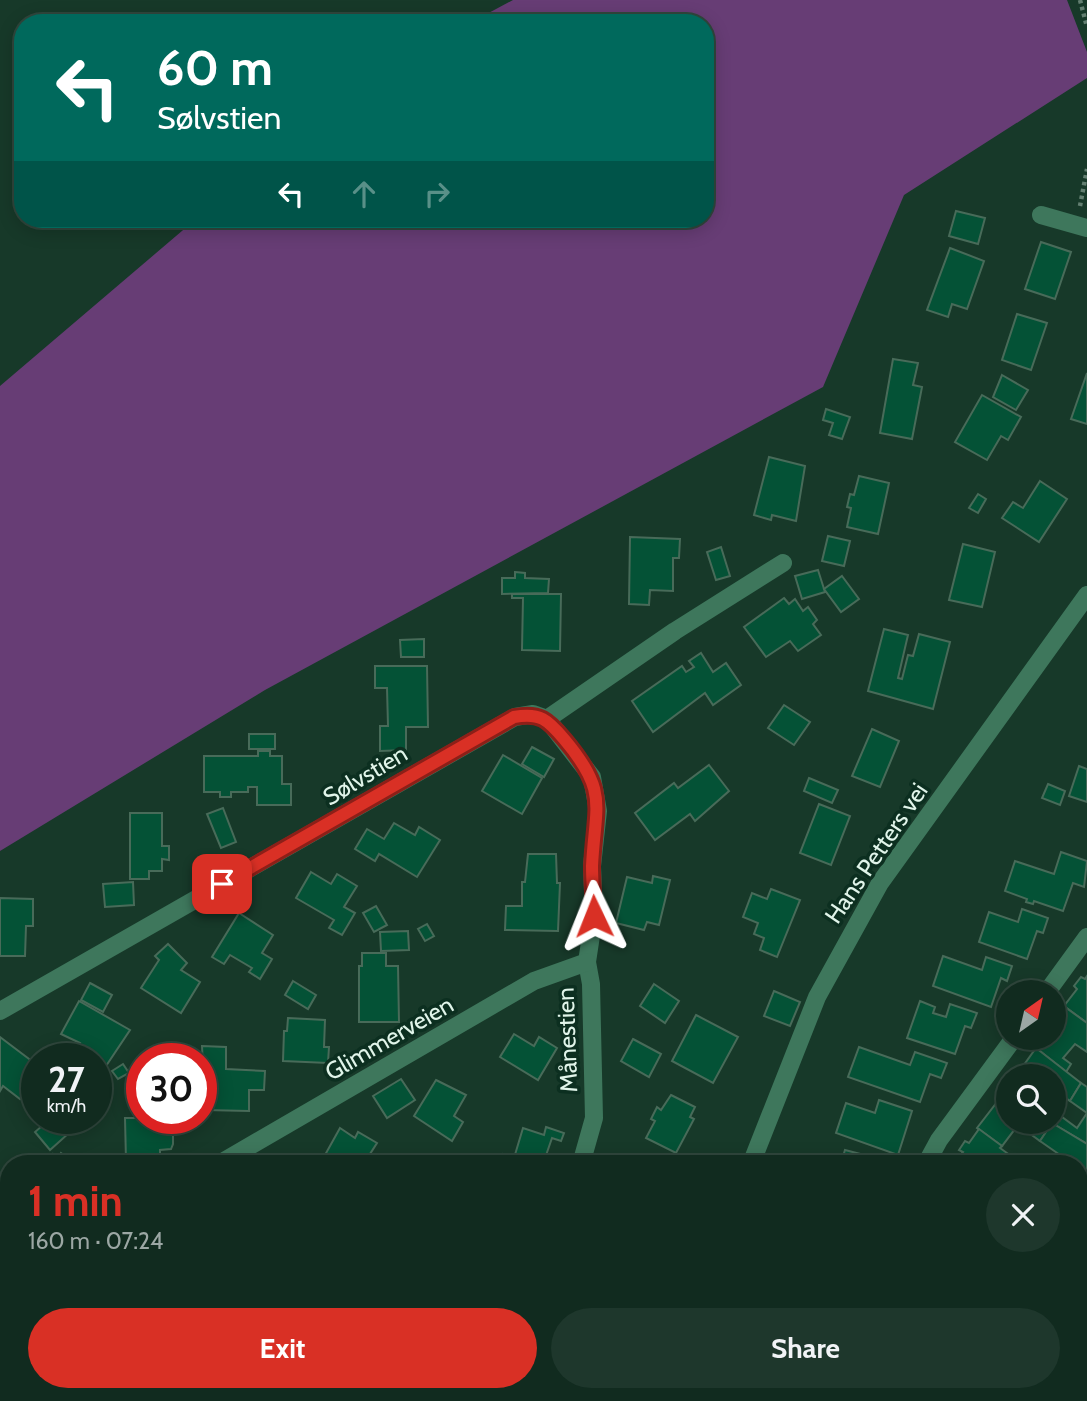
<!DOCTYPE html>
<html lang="en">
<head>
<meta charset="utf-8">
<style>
	body { margin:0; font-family:Cabin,sans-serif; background:#1e372c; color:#f1f3f6; height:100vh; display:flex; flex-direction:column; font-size:26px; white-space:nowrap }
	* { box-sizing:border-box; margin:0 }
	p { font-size:23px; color:#9ca7a4 }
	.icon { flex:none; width:38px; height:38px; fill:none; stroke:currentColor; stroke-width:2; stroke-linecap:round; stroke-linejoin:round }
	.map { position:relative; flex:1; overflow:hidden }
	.sheet { position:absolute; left:0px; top:1155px; width:1088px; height:247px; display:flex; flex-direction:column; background:#112b1f; border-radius:28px 28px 0 0; box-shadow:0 4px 18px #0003,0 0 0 2px #30473d }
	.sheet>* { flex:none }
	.guide { position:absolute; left:14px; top:14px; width:700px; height:214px; border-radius:28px; box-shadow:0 4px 18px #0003,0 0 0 2px #30473d; background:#00695c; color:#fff; overflow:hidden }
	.needle { width:46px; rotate:34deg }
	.controls { position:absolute; left:996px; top:980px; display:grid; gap:14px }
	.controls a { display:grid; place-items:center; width:70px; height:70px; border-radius:50%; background:#112b1f; box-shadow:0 4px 18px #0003,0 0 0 2px #30473d; font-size:35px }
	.speed { position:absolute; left:21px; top:1043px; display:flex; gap:14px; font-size:35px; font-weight:700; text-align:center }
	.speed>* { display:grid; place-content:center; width:91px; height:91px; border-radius:50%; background:#112b1f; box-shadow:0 4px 18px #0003,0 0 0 2px #30473d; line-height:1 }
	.speed small { font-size:18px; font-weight:400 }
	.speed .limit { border:10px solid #d22; background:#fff; color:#111 }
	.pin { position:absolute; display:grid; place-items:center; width:60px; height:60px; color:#fff; margin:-30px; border-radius:14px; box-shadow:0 4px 10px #0006 }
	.me { position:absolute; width:77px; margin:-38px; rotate:358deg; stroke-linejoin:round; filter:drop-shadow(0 0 5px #0008) }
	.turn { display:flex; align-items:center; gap:24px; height:147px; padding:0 28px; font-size:32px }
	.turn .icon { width:91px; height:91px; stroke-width:2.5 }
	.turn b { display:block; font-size:49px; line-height:60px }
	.lanes { display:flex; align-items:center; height:66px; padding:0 28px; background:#0003; justify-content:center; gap:35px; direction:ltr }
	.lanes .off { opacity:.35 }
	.round { display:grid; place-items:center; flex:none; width:74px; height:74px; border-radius:37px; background:#1e372c }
	.headline { display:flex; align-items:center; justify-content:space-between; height:119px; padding:0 28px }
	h1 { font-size:42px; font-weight:700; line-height:52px; color:#d93025 }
	.primary-button { display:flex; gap:14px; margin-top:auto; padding:14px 28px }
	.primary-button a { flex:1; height:80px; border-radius:42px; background:#d93025; color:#fff; font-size:28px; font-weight:700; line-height:80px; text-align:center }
	.primary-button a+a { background:#1e372c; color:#f1f3f6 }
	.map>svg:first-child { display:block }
	.green { fill:#673d75 }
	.building { fill:#045236; stroke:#486b59; stroke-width:2 }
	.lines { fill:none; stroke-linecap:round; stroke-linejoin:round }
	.path { stroke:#637f71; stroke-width:4.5; stroke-dasharray:3.5 3.5; stroke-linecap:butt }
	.minor { stroke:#3e775c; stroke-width:18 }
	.route-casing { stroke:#8d1f18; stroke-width:18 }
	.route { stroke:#d93025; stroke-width:12 }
	.labels { text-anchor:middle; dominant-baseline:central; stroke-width:7; stroke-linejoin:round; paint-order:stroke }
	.street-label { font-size:24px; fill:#e1f5ea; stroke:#0c2f20 }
</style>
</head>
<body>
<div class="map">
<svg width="1087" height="1401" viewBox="0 0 1087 1401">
	<rect width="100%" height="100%" fill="#173929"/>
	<polygon class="green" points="513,0 1067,0 1087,52 1087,78 904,195 823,387 265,690 0,851 0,386 196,219 705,219 705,23 470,23"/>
	<g class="building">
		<polygon points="956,211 985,218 978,244 949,236"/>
		<polygon points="1041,242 1071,252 1055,299 1025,289"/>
		<polygon points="950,248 984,261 967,309 952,304 948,317 927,310"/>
		<polygon points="1017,314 1047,323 1031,370 1002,360"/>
		<polygon points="893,359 918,363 913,385 922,387 912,439 880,433"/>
		<polygon points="1087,373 1087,424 1071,419"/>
		<polygon points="1002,375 1028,390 1016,410 993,397"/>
		<polygon points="982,395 1021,417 1008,440 1001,436 987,460 955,442"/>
		<polygon points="826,409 850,417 842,439 829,435 833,423 823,420"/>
		<polygon points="769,457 805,466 796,521 772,515 771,520 754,515"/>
		<polygon points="859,476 889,483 878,534 847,527 851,508 847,507 850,494 854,495"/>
		<polygon points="1040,481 1067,499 1039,542 1002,518 1013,502 1023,508"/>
		<polygon points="978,494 986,499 978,513 969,508"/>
		<polygon points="828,536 850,541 844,566 822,561"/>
		<polygon points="630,537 680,539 679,558 673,558 673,591 650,590 649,605 629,604"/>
		<polygon points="963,544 995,552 982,607 949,600"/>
		<polygon points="721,547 730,576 716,580 707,552"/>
		<polygon points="818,570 825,592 802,599 795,576"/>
		<polygon points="515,572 525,573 525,578 549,579 548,593 502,594 502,578 515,578"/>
		<polygon points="842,576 859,599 841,612 824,589"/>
		<polygon points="512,594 561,594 560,651 522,650 523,598 512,598"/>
		<polygon points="784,598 789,604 795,599 803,611 808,607 817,620 813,624 821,635 798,651 790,641 766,657 744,627"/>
		<polygon points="884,629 908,635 898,678 902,679 908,655 913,656 919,634 950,642 933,709 868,691"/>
		<polygon points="424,639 424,657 401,657 400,640"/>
		<polygon points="701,653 713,672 726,663 741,685 713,705 705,693 653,732 632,701 682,666 686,672 694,667 689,661"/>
		<polygon points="375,666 427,666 428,727 406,727 406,750 380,751 380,726 388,726 387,688 375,688"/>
		<polygon points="784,705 810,722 794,745 768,728"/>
		<polygon points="872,729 899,741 880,787 852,776"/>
		<rect x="249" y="734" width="26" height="15"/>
		<polygon points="532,747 554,759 544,777 522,764"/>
		<polygon points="258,751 270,751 270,756 282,756 282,784 291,784 291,805 257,805 257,787 248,787 248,792 231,792 231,797 220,797 220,792 204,792 204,756 258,756"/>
		<polygon points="503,755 542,778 522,814 482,791"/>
		<polygon points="709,765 729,791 695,821 690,814 655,840 635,813 674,783 678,788"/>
		<polygon points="1079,766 1087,769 1087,802 1069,796"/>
		<polygon points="809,778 838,790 832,803 804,791"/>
		<polygon points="1048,784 1065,791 1060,805 1042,798"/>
		<polygon points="819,804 850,816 831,865 800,853"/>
		<polygon points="223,808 236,842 221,848 207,814"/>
		<polygon points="130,813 162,813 162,846 169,846 169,860 162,859 162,871 149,871 149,879 130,879"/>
		<polygon points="394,823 415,835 419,827 440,840 417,877 379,854 375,861 355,849 367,829 384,839"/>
		<polygon points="1061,852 1087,861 1084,887 1073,883 1063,911 1034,901 1033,904 1026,902 1027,899 1005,891 1015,861 1054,874"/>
		<polygon points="528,854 556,854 557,883 560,883 558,931 505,930 506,906 522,906 522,882 525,882"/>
		<polygon points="311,872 331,884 337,874 357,886 344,907 355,913 342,935 329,928 334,920 296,898"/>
		<polygon points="653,876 670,880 659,925 647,922 644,930 616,923 627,877 652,883"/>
		<polygon points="133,882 134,905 105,907 103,884"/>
		<polygon points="771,889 800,900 777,957 760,950 764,938 754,934 758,923 743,917 752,893 767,899"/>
		<polygon points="0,898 33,899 33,926 26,926 25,956 0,956"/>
		<polygon points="376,906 387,925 374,932 363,913"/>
		<polygon points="1022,909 1048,918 1043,933 1037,931 1027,959 979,942 989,912 1018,922"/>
		<polygon points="239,913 273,935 262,953 272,959 260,979 249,972 252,968 230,955 224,964 212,957"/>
		<polygon points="427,924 434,936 425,941 418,929"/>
		<polygon points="408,931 409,950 381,951 380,932"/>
		<polygon points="168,944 187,963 181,970 200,982 181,1013 141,988 159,960 155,956"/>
		<polygon points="362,953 386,953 386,966 398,966 399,1022 359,1022 359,966 362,966"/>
		<polygon points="943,956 982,970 986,957 1012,966 1007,981 1001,978 991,1007 933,986"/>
		<polygon points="1087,976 1087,1023 1064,1006 1077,989 1074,986 1081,977 1085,979"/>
		<polygon points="293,981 316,995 308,1009 285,995"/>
		<polygon points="90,983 112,995 103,1012 81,1000"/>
		<polygon points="654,984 679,1001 665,1023 640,1006"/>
		<polygon points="774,991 800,1002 790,1026 764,1016"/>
		<polygon points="79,1001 130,1030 96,1081 96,1059 71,1059 80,1043 61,1034"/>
		<polygon points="920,1001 935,1007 933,1013 946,1017 950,1004 977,1013 971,1028 965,1026 955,1054 907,1038"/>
		<polygon points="1065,1007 1087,1023 1087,1052 1075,1044 1063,1058 1071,1064 1066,1072 1035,1047 1041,1038 1054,1038 1054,1021"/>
		<polygon points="696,1015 738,1037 713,1083 672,1061"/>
		<polygon points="288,1018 325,1020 324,1047 329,1047 328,1063 283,1061 284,1031 287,1031"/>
		<polygon points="514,1034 534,1046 539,1037 557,1048 538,1080 500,1057"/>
		<polygon points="0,1037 37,1065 37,1086 31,1093 27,1090 20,1099 3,1086 0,1091"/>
		<polygon points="633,1039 661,1054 649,1077 621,1061"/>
		<polygon points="202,1046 226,1047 226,1069 265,1071 264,1090 249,1090 249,1111 205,1110"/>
		<polygon points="859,1047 910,1065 915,1052 947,1063 941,1078 930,1074 920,1102 848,1077"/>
		<polygon points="1036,1048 1081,1083 1070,1101 1054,1089 1054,1076 1016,1076"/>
		<polygon points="123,1064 129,1073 118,1079 112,1071"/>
		<polygon points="401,1079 415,1100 387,1118 373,1096"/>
		<polygon points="436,1080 466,1095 454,1116 463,1122 452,1141 414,1116"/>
		<polygon points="1081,1083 1087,1087 1087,1113 1070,1101"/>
		<polygon points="1008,1088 1008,1122 1052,1123 1040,1141 1018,1125 1002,1146 977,1128"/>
		<polygon points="671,1095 695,1107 690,1117 694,1119 676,1153 646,1138 655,1121 651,1119 657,1107 661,1110"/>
		<polygon points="879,1100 912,1111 898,1155 836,1133 846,1103 875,1113"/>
		<polygon points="1087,1113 1087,1144 1052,1123 1056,1117 1060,1120 1062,1117 1077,1128"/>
		<polygon points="51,1118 56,1118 69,1133 50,1150 35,1132"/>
		<polygon points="125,1118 173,1118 173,1144 171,1149 160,1150 160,1161 126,1161"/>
		<polygon points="1052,1123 1087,1144 1087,1177 1085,1175 1080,1182 1080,1164 1054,1164 1060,1155 1040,1141"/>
		<polygon points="546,1127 564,1133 561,1141 552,1138 543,1164 500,1164 503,1154 514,1158 523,1128 544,1135"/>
		<polygon points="340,1128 355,1138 358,1132 377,1143 370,1154 387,1164 320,1164"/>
		<polygon points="979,1129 1002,1146 1000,1148 1022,1164 953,1164 963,1152 959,1150 965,1141 969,1143"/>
		<polygon points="845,1150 872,1157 870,1164 810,1164 813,1155 841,1163"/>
		<polygon points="61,1153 71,1160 68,1164 47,1164 53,1154 58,1158"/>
		<polygon points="1080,1329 1087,1341 1087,1375 1080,1379"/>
		<polygon points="105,1393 144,1393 139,1401 105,1401 102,1399"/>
		<polygon points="191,1393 239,1393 234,1401 222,1395 219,1401 187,1401"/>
		<polygon points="741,1393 796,1393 801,1401 746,1401"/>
		<polygon points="810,1393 864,1393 868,1400 815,1401"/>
		<polygon points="878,1393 927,1393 918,1399 915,1394 905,1401 883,1401"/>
	</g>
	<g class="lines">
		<g class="path">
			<polyline points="1080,0 1087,27"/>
			<polyline points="1080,206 1087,169"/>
		</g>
		<g class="minor">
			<polyline points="1041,215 1087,228"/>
			<polyline points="547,719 675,631 783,563"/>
			<polyline points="1047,992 1087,937"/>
			<polyline points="0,1011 515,717 533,714 547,719 592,777 598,811 592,866 594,916 587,962 591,984 594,1118 581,1164"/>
			<polyline points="219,1164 534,981 587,962"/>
			<polyline points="751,1164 817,997 880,883 1087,595"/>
			<polyline points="926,1164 939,1140 1014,1038"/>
			<polyline points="1080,1229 1087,1220"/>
			<polyline points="22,1393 23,1401"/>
			<polyline points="467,1401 545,1401"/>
			<polyline points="671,1401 672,1393"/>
		</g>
	</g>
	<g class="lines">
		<g class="route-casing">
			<path id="route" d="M222,884L514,717C540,712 548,720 564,739C609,792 595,805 592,866C592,883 594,899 594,916"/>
		</g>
		<use href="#route" class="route"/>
	</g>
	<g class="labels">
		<g class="street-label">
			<text transform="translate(365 775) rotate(-31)">Sølvstien</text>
			<text transform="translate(876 853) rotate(-56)">Hans Petters vei</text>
			<text transform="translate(389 1038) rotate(-30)">Glimmerveien</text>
			<text transform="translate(567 1040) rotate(-92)">Månestien</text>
		</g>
	</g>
</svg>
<div class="controls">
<a><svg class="needle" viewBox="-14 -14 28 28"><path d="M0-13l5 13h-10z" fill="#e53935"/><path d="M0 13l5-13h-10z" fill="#9ca7a4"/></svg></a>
<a><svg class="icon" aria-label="search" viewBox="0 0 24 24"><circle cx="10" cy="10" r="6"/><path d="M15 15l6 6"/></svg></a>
</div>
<div class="speed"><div>27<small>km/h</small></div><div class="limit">30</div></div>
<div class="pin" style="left:222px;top:884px;background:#d93025"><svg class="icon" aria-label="arrive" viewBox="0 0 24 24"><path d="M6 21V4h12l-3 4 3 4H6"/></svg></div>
<svg class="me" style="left:594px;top:916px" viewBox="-20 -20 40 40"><path d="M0-17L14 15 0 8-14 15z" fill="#d93025" stroke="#fff" stroke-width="4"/></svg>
<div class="guide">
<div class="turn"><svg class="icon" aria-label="left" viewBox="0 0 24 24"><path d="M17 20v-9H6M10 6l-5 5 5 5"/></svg><div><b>60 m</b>Sølvstien</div></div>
<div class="lanes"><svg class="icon" aria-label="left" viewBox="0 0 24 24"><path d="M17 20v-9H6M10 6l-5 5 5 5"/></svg><svg class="icon off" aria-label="ahead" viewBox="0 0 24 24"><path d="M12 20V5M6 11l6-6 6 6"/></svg><svg class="icon off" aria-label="right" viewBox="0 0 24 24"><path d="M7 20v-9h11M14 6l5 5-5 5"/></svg></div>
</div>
<section class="sheet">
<div class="headline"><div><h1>1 min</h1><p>160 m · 07:24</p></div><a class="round"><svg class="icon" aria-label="close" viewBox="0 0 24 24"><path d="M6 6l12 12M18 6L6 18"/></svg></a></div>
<div class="primary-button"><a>Exit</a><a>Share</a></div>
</section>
</div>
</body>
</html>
